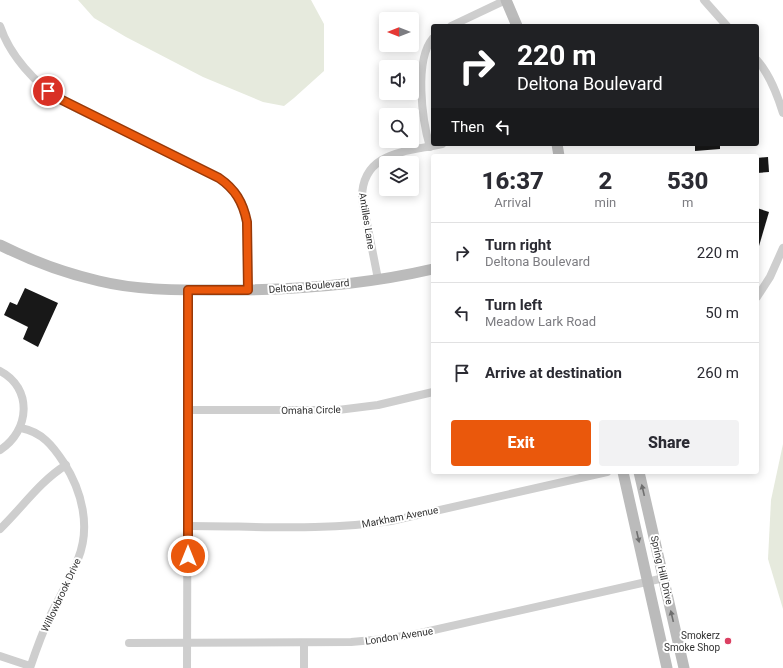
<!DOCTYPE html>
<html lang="en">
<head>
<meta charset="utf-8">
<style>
	body { margin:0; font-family:Roboto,sans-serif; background:#f2f2f3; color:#2b2b33; height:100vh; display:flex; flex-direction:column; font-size:15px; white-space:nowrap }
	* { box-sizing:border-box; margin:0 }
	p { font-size:13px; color:#7c7c81 }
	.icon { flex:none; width:22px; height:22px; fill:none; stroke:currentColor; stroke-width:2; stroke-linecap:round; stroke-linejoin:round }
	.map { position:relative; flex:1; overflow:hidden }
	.sheet { position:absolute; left:431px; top:154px; width:328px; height:320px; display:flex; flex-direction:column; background:#fff; border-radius:4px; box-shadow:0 2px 10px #0003 }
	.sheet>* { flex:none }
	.guide { position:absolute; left:431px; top:24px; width:328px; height:122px; border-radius:4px; box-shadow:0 2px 10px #0003; background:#202124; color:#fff; overflow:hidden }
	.needle { width:26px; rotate:270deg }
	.controls { position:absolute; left:379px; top:12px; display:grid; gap:8px }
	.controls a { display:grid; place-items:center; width:40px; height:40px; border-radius:4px; background:#fff; box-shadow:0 2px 10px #0003; font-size:20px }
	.pin { position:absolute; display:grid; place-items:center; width:34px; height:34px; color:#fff; margin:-17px; border:2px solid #fff; border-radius:50%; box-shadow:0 1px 4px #0007 }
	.me { position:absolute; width:44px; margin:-22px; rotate:0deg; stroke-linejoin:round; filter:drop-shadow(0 0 3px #0008) }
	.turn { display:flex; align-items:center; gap:14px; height:84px; padding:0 20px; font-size:18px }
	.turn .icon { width:52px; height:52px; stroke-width:2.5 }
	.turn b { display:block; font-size:28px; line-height:34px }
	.then { display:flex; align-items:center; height:38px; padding:0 20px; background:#0003; gap:8px; font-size:15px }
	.eta { display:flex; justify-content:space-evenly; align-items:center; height:68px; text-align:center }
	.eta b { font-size:24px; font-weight:800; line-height:28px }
	.button { display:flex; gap:8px; margin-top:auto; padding:8px 20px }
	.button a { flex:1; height:46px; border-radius:4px; background:#ea580c; color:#fff; font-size:16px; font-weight:800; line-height:46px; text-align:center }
	.button a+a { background:#f2f2f3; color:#2b2b33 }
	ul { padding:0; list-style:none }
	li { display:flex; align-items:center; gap:12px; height:60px; padding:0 20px; border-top:1px solid #e1e1e2 }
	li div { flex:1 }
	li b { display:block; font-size:15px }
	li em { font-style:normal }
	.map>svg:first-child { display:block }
	.green { fill:#e6eadd }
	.building { fill:#181818 }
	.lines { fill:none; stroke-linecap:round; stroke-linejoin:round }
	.street { stroke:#cecece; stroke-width:8 }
	.secondary { stroke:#bbb; stroke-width:11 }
	.oneway { fill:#6f6f6f }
	.route-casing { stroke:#983908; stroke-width:10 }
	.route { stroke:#ea580c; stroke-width:7 }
	.poi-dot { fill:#db4062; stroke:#fff; stroke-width:1.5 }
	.labels { text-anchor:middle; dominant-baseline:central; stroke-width:4; stroke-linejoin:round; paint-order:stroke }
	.street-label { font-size:10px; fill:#313131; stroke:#fff }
	.poi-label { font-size:10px; fill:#313131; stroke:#fff; text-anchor:end }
</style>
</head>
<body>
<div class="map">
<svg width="783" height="668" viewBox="0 0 783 668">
	<rect width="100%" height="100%" fill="#fff"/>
	<g class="green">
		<polygon points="78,0 311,0 324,24 324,71 294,98 284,106 263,102 203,77 126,37 94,18"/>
		<polygon points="783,444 783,609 768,559 771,500"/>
	</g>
	<g class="building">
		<polygon points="695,144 720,144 720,149 695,151"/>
		<polygon points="768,157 769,172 757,173 757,158"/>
		<polygon points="757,208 769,212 759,246 757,246"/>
		<polygon points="25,288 58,303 38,347 23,339 28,327 4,315 10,302 17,305"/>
	</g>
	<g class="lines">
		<g class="street">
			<polyline points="704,0 727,26"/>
			<path d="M0,26C10,56 35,83 61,100C80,112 106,122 126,132C157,147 188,162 219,178C247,198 247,214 247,246C248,261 248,276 248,291"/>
			<polyline points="451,26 506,0"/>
			<path d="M757,60C770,75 777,94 783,113"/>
			<path d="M430,147C422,120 414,60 433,38"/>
			<path d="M378,279L362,198C362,151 407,152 442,144"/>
			<polyline points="757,297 770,277 783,248"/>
			<path d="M0,371C33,388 30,431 0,450"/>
			<polyline points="188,410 338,410 378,405 433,392"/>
			<path d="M21,428C42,432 53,446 64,463C82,491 91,527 78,559C71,578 60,596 51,614C43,631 36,650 30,668"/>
			<path d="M188,526C255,526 324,531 391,521L607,472"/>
			<path d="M0,529C22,508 39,482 66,465"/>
			<polyline points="129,643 351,642 385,639 416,634 664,578"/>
			<polyline points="0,656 30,666"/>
			<polyline points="187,668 188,290"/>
			<polyline points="304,668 304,643"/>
		</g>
		<g class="secondary">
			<polyline points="506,0 517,26"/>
			<polyline points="557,144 559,156"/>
			<path d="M0,245C32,261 64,273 99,281C136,290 173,290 210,290C285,291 360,286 433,269"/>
			<polyline points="623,472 667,668"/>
			<polyline points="639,472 684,668"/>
		</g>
	</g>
	<defs><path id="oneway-solid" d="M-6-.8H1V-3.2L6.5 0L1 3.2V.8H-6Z"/></defs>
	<g class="oneway">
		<use href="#oneway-solid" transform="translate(643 490) rotate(-103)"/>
		<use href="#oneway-solid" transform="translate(638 537) rotate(77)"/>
		<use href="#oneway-solid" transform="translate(672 616) rotate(-103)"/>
	</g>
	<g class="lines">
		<g class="route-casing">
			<path id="route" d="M48,91L62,100L219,178C235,189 243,202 247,222L248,290H188V556"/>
		</g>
		<use href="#route" class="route"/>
	</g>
	<circle class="poi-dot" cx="728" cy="641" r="4"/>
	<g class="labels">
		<g class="street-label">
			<text transform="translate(367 221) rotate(81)">Antilles Lane</text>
			<text transform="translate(309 286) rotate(-5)">Deltona Boulevard</text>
			<text transform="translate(311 410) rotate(-1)">Omaha Circle</text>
			<text transform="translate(400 517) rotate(-11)">Markham Avenue</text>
			<text transform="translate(662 570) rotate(77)">Spring Hill Drive</text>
			<text transform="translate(61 595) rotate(-65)">Willowbrook Drive</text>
			<text transform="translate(399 636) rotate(-9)">London Avenue</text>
		</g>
		<g class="poi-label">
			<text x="720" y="635">Smokerz<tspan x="720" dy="12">Smoke Shop</tspan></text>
		</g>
	</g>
</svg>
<div class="controls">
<a><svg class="needle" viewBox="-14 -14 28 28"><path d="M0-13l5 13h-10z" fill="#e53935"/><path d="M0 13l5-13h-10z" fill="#7c7c81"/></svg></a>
<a><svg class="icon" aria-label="sound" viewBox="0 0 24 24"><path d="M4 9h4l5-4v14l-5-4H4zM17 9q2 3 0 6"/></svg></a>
<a><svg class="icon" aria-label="search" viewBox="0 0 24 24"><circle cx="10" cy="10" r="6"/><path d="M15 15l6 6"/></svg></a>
<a><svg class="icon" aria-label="layers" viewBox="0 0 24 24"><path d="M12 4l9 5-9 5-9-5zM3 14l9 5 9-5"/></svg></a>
</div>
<div class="pin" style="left:48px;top:91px;background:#d93025"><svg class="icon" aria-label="arrive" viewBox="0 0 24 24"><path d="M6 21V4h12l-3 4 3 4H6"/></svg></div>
<svg class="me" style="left:188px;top:556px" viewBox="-20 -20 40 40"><circle r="17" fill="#ea580c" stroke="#fff" stroke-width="3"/><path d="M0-11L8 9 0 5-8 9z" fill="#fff"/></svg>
<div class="guide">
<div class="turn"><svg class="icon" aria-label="right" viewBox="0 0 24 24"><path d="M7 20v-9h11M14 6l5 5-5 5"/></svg><div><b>220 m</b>Deltona Boulevard</div></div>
<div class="then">Then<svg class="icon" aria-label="left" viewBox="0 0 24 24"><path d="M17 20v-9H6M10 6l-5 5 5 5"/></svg></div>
</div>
<section class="sheet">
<div class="eta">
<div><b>16:37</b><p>Arrival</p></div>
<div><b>2</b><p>min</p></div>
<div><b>530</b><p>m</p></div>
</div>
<ul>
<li><svg class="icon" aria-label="right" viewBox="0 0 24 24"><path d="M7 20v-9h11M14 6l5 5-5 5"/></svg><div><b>Turn right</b><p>Deltona Boulevard</p></div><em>220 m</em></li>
<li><svg class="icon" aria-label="left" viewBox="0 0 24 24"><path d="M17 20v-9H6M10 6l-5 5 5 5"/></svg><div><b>Turn left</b><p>Meadow Lark Road</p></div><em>50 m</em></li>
<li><svg class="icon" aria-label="arrive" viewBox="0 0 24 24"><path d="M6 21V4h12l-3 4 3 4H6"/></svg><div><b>Arrive at destination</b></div><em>260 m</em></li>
</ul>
<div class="button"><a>Exit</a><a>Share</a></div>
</section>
</div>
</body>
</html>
